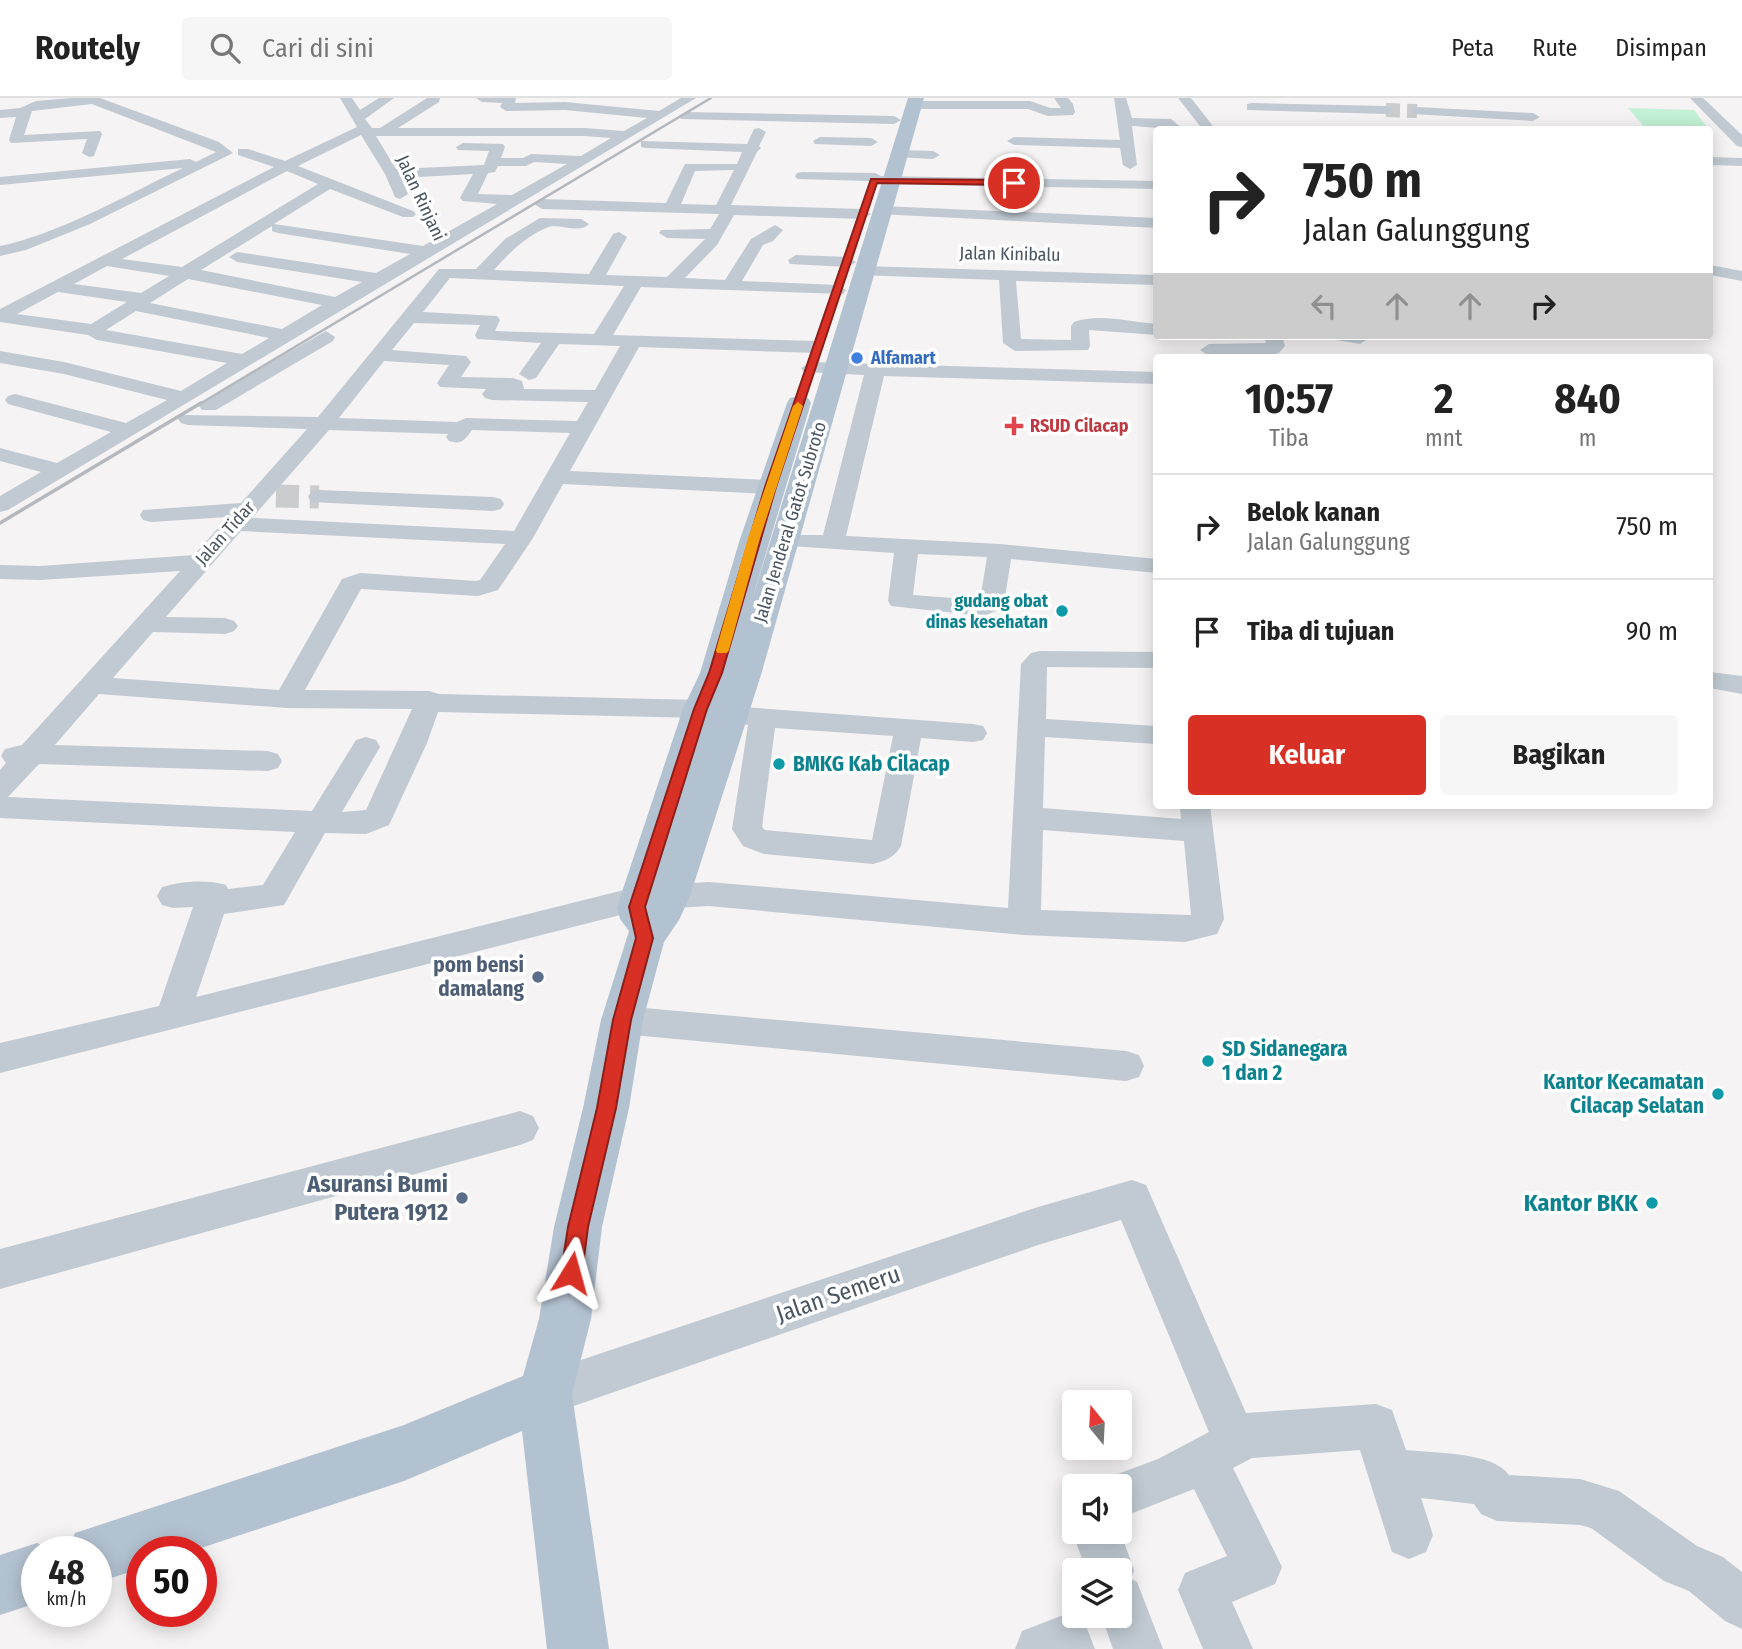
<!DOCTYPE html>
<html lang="id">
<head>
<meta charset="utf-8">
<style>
	body { margin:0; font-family:"Fira Sans Condensed",sans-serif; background:#f6f6f6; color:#222; height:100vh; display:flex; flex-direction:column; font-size:26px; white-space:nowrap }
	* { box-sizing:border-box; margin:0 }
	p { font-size:23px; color:#767676 }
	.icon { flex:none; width:38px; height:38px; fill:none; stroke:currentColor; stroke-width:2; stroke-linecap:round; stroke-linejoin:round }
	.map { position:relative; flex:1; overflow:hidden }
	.details { position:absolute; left:1153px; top:256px; width:560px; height:455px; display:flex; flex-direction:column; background:#fff; border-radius:7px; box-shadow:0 4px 18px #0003 }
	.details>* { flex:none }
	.top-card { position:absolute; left:1153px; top:28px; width:560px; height:214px; border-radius:7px; box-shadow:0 4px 18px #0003; background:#fff; color:#222; overflow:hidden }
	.needle { width:46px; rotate:342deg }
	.fabs { position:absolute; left:1062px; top:1292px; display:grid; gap:14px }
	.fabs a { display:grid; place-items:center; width:70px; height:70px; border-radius:7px; background:#fff; box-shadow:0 4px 18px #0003; font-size:35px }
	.speed { position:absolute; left:21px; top:1438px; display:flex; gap:14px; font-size:35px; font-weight:700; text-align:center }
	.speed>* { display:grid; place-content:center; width:91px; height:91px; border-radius:50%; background:#fff; box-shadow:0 4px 18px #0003; line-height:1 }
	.speed small { font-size:18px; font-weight:400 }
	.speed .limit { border:10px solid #d22; background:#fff; color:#111 }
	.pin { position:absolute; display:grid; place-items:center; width:60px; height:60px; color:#fff; margin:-30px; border:4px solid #fff; border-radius:50%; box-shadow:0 2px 7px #0007 }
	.me { position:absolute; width:77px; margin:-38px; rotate:8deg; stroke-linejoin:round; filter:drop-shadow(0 0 5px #0008) }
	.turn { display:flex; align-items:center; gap:24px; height:147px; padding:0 35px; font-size:32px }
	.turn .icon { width:91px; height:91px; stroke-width:2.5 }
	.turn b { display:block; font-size:49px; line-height:60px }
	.lanes { display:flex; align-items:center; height:66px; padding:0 35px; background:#0003; justify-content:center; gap:35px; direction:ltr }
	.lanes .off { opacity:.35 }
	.eta { display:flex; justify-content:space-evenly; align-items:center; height:119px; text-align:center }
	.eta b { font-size:42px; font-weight:700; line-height:49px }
	.action { display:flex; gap:14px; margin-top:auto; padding:14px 35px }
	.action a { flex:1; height:80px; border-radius:7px; background:#d93025; color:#fff; font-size:28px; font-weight:700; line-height:80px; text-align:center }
	.action a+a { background:#f6f6f6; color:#222 }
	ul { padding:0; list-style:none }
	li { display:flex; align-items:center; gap:21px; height:105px; padding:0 35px; border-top:2px solid #e0e0e0 }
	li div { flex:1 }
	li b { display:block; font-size:26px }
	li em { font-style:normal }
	header { display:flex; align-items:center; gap:42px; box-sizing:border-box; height:98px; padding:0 35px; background:#fff; border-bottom:2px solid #e0e0e0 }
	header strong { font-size:33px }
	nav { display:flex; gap:38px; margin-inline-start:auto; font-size:24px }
	.search { width:490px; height:63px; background:#f6f6f6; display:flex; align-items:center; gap:18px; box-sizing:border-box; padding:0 24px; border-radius:7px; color:#767676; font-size:26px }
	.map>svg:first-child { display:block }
	.green { fill:#c3f1d5 }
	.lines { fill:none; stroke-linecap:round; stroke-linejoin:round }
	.minor-tunnel-far1 { stroke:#caccce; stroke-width:14; stroke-dasharray:14 7; stroke-linecap:butt }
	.minor-tunnel { stroke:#caccce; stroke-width:23; stroke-dasharray:23 11; stroke-linecap:butt }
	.minor { fill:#c1cad2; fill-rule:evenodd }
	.major { fill:#b3c2d1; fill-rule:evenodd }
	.rail-far1 { stroke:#b5b8bd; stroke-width:2.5 }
	.rail { stroke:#b5b8bd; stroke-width:3.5 }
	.route { fill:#d93025; stroke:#8d1f18; stroke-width:2 }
	.slow { fill:#f59e0b }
	.shop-dot { fill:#3f7fe0; stroke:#fff; stroke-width:2.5 }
	.health-dot { fill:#e0444e; stroke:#fff; stroke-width:2.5 }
	.culture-dot { fill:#0f9aa8; stroke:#fff; stroke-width:2.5 }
	.service-dot { fill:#5c6f8a; stroke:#fff; stroke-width:2.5 }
	.labels { text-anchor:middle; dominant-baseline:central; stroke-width:7; stroke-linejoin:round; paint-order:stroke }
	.far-street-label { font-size:18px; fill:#4a5661; stroke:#fff }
	.far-shop-label { font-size:18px; font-weight:bold; fill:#366cbe; stroke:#fff; text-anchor:start }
	.far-health-label { font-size:18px; font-weight:bold; fill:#be3a42; stroke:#fff; text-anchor:start }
	.far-culture-label { font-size:18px; font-weight:bold; fill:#0d838f; stroke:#fff; text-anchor:end }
	.culture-label { font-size:21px; font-weight:bold; fill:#0d838f; stroke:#fff; text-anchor:start }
	.service-label { font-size:21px; font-weight:bold; fill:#4e5e75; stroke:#fff; text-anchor:end }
	.near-service-label { font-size:24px; font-weight:bold; fill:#4e5e75; stroke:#fff; text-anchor:end }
	.near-culture-label { font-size:24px; font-weight:bold; fill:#0d838f; stroke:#fff; text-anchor:end }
	.near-street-label { font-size:24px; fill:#4a5661; stroke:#fff }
</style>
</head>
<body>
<header>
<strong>Routely</strong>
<div class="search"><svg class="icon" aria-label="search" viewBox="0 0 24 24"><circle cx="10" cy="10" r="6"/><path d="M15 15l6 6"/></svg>Cari di sini</div>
<nav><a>Peta</a><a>Rute</a><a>Disimpan</a></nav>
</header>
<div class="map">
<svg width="1742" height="1551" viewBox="0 0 1742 1551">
	<rect width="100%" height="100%" fill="#f5f3f3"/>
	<polygon class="green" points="1628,10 1694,12 1709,32 1646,31"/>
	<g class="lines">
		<polyline class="minor-tunnel-far1" points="1386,12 1417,13"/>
		<polyline class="minor-tunnel" points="276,398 319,399"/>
		<g class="minor">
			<path d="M72,0H100L219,44L233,55L90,126L26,152L0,158V148C59,136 128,96 183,70L0,87V79L190,61L196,64L216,54L92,6L32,13L24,37L100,33L102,36L94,58L89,59L82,55L87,41L11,45L9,42L16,19L0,20V12L20,10L36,3Z"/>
			<path d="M340,0H352L360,12L379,0H394L365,21L372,30H380L427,0H440L439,4L398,30H585L624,33L647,20L565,12L506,13L500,9L502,5L482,4L476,0H516L515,5L565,4L659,13L681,0H696L8,412L0,414V398L41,374L0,363V350L57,365L111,334L8,306L5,302L8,298L15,296L126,325L167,302L64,276L0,265V253L64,264L181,293L227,265L97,242L88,237L0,224V211L274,69L238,57V51H248L285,63L357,29ZM361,37L385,76L395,99L400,101L408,96L401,80L473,76L460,100L463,103L497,106L423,148L274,126L330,91L403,119H413L416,116L413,113L298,68ZM376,38H585L611,40L581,58L531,56L523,60H501L505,49L503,46L463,45L456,49L458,52L489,53L484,67L396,71ZM534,64L567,66L512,97L478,96L488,75L495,74L498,68H526ZM287,73L318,86L182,169L122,161ZM272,128V133L278,135L410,156L376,175L237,154L229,159L237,164L362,184L335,199L201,172ZM107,168L169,178L141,195L74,186ZM188,181L322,207L282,231L150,205ZM58,194L127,204L91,226L17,216ZM136,213L269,240L242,256L106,232Z"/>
			<polygon points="1054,0 1068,0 1073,6 1075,14 1073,17 1048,18 1028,11 914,11 908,7 914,3 1030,3 1050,10 1061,10"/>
			<polygon points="1114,0 1126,0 1132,20 1171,21 1184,32 1132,28 1137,67 1130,71 1123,67 1120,50 1014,47 1007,43 1014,39 1120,42"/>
			<polygon points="1178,0 1191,0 1216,32 1203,32"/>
			<polygon points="1690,0 1703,0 1742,37 1742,49 1737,48"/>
			<polygon points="1252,5 1386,8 1393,12 1386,16 1247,12 1247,6"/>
			<polygon points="1417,9 1533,15 1540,19 1533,23 1412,16 1412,10"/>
			<polygon points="686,14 894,18 901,22 894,26 681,21 679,18"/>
			<path d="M759,30L766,34L759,48L761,50L757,54L731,107L863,111L871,116L863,121L734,117L717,147L685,180L725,182L751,141L775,127L783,132L773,143L763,147L742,183L837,187L846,192L843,196L641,189L613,237L816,243L825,249L816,255L639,249L570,373L771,382L779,384L782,389L779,394L771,396L563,386L533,440L498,492L478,498L361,491L305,592L429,593L439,596L700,602L710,605L714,611L710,617L700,620L438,614L427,645L389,727L366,736L325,735L284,807L224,816L196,899L640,788L709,784L1008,810L1021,566L1031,555L1040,553L1157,554V570L1047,569L1046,621L1157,628V646L1045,639L1043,710L1181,721L1180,707H1210L1224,821L1217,836L1185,844L1024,837L709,808L640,812L0,975V945L159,908L193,809L173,810L162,807L157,798L162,789C181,783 207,781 226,787L228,791L263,787L295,734L0,720V672L6,665L1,658L5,651L22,647L180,473L40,482L0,481V467L40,468L194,457L228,419L151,424L143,422L140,417L143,412L241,405L307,331L188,327L181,325L178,321L181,317L318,319L439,171H476L505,141L540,120L581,121L589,126C578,137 559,124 546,130C525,139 509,155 494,172L589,176L613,136L619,134L627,139L606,177L667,179L705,141L667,140L659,135L661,132L710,131L719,116L542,111L534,106L542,101L666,105L685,66H737L742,54L646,50L641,49V43L747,46L754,31ZM734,72L716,107L681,106L695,73ZM450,180L624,188L594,236L495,233L500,222L497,218L423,214ZM414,225L480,227L475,237L477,241L541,245L519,276L529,282L536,280L559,246L620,248L595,292L524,291L522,283L513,280L461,279L471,264L466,258L392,252ZM384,263L449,267L437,285L440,289L486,291L482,296L485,300L492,302L588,304L577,323L466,320L457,324L339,320ZM329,332L448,336L446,339L449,343C461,347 465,342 472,332L570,335L514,433L252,420ZM241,433L505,446L480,482L476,483L360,475L342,481L279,592L113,580L153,534L225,536L234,533L238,528L234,523L225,520L166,519ZM99,596L287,610L412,611L366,712L342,714L380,649L376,642L366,639L356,642L312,713L8,699L39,666L268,673L278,670L282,663L278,656L268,653L55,647ZM1043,732L1184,743L1191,817L1041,812Z"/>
			<polygon points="820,39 871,40 878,44 871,48 815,46 813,43"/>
			<polygon points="900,52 933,53 940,57 933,61 895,59 895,53"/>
			<polygon points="1710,59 1742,60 1742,68 1710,67"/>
			<polygon points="802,74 875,75 881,78 1157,83 1157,91 874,86 868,83 797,81 795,78 797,75"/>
			<polygon points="882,108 1157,120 1157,130 877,116 874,113 877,110"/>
			<polygon points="796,157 848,159 856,164 848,169 790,166 788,162"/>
			<polygon points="1710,167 1742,173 1742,183 1710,177"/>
			<path d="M863,168L1157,177V187L1016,183L1021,241L1071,242V228L1074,224C1100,215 1129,224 1157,226V237L1089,232L1090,248L1088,252L1015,253L1003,245L999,182L857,177L855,173Z"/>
			<polygon points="326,233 335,239 333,243 216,312 202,312 199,308 202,304"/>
			<polygon points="1264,238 1282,238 1285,248 1279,255 1272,257 1209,258 1200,252 1209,246 1266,245"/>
			<polygon points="1335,238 1368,238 1369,240 1360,246 1337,242"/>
			<path d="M811,264L1157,274V286L884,278L846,438L1000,446L1157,461V475L1011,461L1004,506L1001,511L983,518L891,508L888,503L894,455L776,447L772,442L776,437H823L864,277L804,274L801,270ZM918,456L987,459L980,502L913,497Z"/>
			<polygon points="319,392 493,399 501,401 504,406 501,411 493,413 311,404 308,399 311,394"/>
			<polygon points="1710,574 1742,578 1742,596 1710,590"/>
			<path d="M742,609L973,626L983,628L987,635L983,642L973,644L921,640L901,748C895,759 885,763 873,766L764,756L743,748L732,731L748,627L732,624L728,618L732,612ZM775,630L893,638L872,742L765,732L762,729Z"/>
			<polygon points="622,908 1126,953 1139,957 1144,968 1139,979 1126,983 622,936 610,932 604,922 610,912"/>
			<polygon points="520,1013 533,1018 539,1030 533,1042 520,1047 0,1191 0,1151"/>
			<path d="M1132,1082L1146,1087L1246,1315L1376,1306L1392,1312L1406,1352C1433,1355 1494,1354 1509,1377L1580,1381L1619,1393L1697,1448L1723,1459L1742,1474V1531L1725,1523L1689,1493L1664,1483L1591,1430L1580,1427L1497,1423L1481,1416L1474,1406L1421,1400L1433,1437L1426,1454L1409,1461L1392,1454L1360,1352L1252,1360L1233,1370L1282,1469L1275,1486L1232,1504L1253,1551H1203L1178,1492L1185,1475L1227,1458L1194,1391L1120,1420V1388H1101L1104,1381L1158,1361L1209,1334L1121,1122L1038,1147L545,1318L529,1312L523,1296L529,1280L545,1274L1038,1109Z"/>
			<polygon points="1074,1428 1074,1433 1120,1433 1134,1472 1131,1481 1137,1484 1163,1551 1113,1551 1101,1517 1120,1517 1120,1472 1086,1472 1072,1433"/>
			<polygon points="1066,1516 1084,1523 1095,1551 1015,1551 1022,1533"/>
		</g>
		<g class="major">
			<polygon points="908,0 924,0 761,577 690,798 679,822 664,844 643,922 629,1010 602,1129 591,1221 572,1296 609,1551 547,1551 522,1333 404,1383 189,1454 142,1454 142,1470 96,1485 96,1454 67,1454 75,1435 404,1327 523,1278 539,1221 554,1129 583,1010 601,922 629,833 620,821 617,809 683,611 700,575 740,441 787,305 790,300 799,298 808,300 811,305 751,505"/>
			<polygon points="37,1445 58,1454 37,1454 37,1505 0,1517 0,1457"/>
		</g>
		<polyline class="rail-far1" points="198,307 711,0"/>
		<polyline class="rail" points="0,425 201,305"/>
	</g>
	<polygon class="route" points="871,81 1014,82 1018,85 1014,87 877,85 776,389 722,575 707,611 645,809 653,840 631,922 616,1010 588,1129 582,1175 579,1182 571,1185 564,1182 561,1175 568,1129 597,1010 613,922 636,840 629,809 694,611 709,575 765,389"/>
	<polygon class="slow" points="798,304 803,308 760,440 729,552 727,555 717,555 716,552 748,440 793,308"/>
	<circle class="shop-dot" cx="857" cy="260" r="7"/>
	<path class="health-dot" d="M1010.5 317.5h7v7h7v7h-7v7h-7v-7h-7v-7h7z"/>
	<g class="culture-dot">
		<circle cx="1062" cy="513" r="7"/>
		<circle cx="779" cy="666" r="7"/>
		<circle cx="1208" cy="963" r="7"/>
		<circle cx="1718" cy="996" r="7"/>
		<circle cx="1652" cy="1105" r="7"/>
	</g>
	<g class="service-dot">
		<circle cx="538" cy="879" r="7"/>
		<circle cx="462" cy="1100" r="7"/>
	</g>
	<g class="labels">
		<g class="far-street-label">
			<text transform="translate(421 100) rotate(65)">Jalan Rinjani</text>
			<text transform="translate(1010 156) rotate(1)">Jalan Kinibalu</text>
			<text transform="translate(790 424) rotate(-73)">Jalan Jenderal Gatot Subroto</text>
			<text transform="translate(225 435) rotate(-48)">Jalan Tidar</text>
		</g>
		<g class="far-shop-label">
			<text x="871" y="260">Alfamart</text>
		</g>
		<g class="far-health-label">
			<text x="1030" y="328">RSUD Cilacap</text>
		</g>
		<g class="far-culture-label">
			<text x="1048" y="503">gudang obat<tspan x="1048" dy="21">dinas kesehatan</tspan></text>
		</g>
		<g class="culture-label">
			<text x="793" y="666">BMKG Kab Cilacap</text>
			<text x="1222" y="951">SD Sidanegara<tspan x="1222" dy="24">1 dan 2</tspan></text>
			<text x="1704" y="984" text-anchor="end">Kantor Kecamatan<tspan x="1704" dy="24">Cilacap Selatan</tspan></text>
		</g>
		<g class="service-label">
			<text x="524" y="867">pom bensi<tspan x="524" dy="24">damalang</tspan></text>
		</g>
		<g class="near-service-label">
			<text x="448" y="1086">Asuransi Bumi<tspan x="448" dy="28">Putera 1912</tspan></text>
		</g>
		<g class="near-culture-label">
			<text x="1638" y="1105">Kantor BKK</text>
		</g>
		<g class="near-street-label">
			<text transform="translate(838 1196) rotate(-19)">Jalan Semeru</text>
		</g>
	</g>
</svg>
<div class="fabs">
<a><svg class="needle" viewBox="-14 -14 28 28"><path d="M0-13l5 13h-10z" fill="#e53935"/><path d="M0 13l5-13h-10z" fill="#767676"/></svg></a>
<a><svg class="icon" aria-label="sound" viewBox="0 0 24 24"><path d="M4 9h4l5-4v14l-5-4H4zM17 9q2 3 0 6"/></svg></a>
<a><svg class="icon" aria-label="layers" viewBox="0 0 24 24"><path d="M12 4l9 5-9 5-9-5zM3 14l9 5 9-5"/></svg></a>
</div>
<div class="speed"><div>48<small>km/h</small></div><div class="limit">50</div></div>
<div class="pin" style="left:1014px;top:85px;background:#d93025"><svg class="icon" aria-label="arrive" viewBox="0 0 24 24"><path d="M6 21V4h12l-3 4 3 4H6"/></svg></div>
<svg class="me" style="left:571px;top:1175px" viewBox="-20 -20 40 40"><path d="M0-17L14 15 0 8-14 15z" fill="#d93025" stroke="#fff" stroke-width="4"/></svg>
<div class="top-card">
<div class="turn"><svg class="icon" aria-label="right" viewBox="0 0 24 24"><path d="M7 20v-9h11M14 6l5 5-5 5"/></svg><div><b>750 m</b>Jalan Galunggung</div></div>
<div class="lanes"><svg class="icon off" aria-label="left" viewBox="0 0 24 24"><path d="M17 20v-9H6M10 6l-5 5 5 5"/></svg><svg class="icon off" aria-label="ahead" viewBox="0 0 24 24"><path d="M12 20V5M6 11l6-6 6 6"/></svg><svg class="icon off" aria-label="ahead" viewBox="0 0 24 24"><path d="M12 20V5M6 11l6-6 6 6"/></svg><svg class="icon" aria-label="right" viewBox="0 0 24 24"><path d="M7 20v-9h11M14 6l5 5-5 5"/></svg></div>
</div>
<section class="details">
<div class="eta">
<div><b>10:57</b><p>Tiba</p></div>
<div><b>2</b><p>mnt</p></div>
<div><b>840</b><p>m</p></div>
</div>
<ul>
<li><svg class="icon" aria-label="right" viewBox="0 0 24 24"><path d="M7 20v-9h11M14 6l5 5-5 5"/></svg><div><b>Belok kanan</b><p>Jalan Galunggung</p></div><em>750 m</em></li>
<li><svg class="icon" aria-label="arrive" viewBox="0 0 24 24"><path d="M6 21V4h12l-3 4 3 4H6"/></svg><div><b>Tiba di tujuan</b></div><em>90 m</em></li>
</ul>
<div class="action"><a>Keluar</a><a>Bagikan</a></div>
</section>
</div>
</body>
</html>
